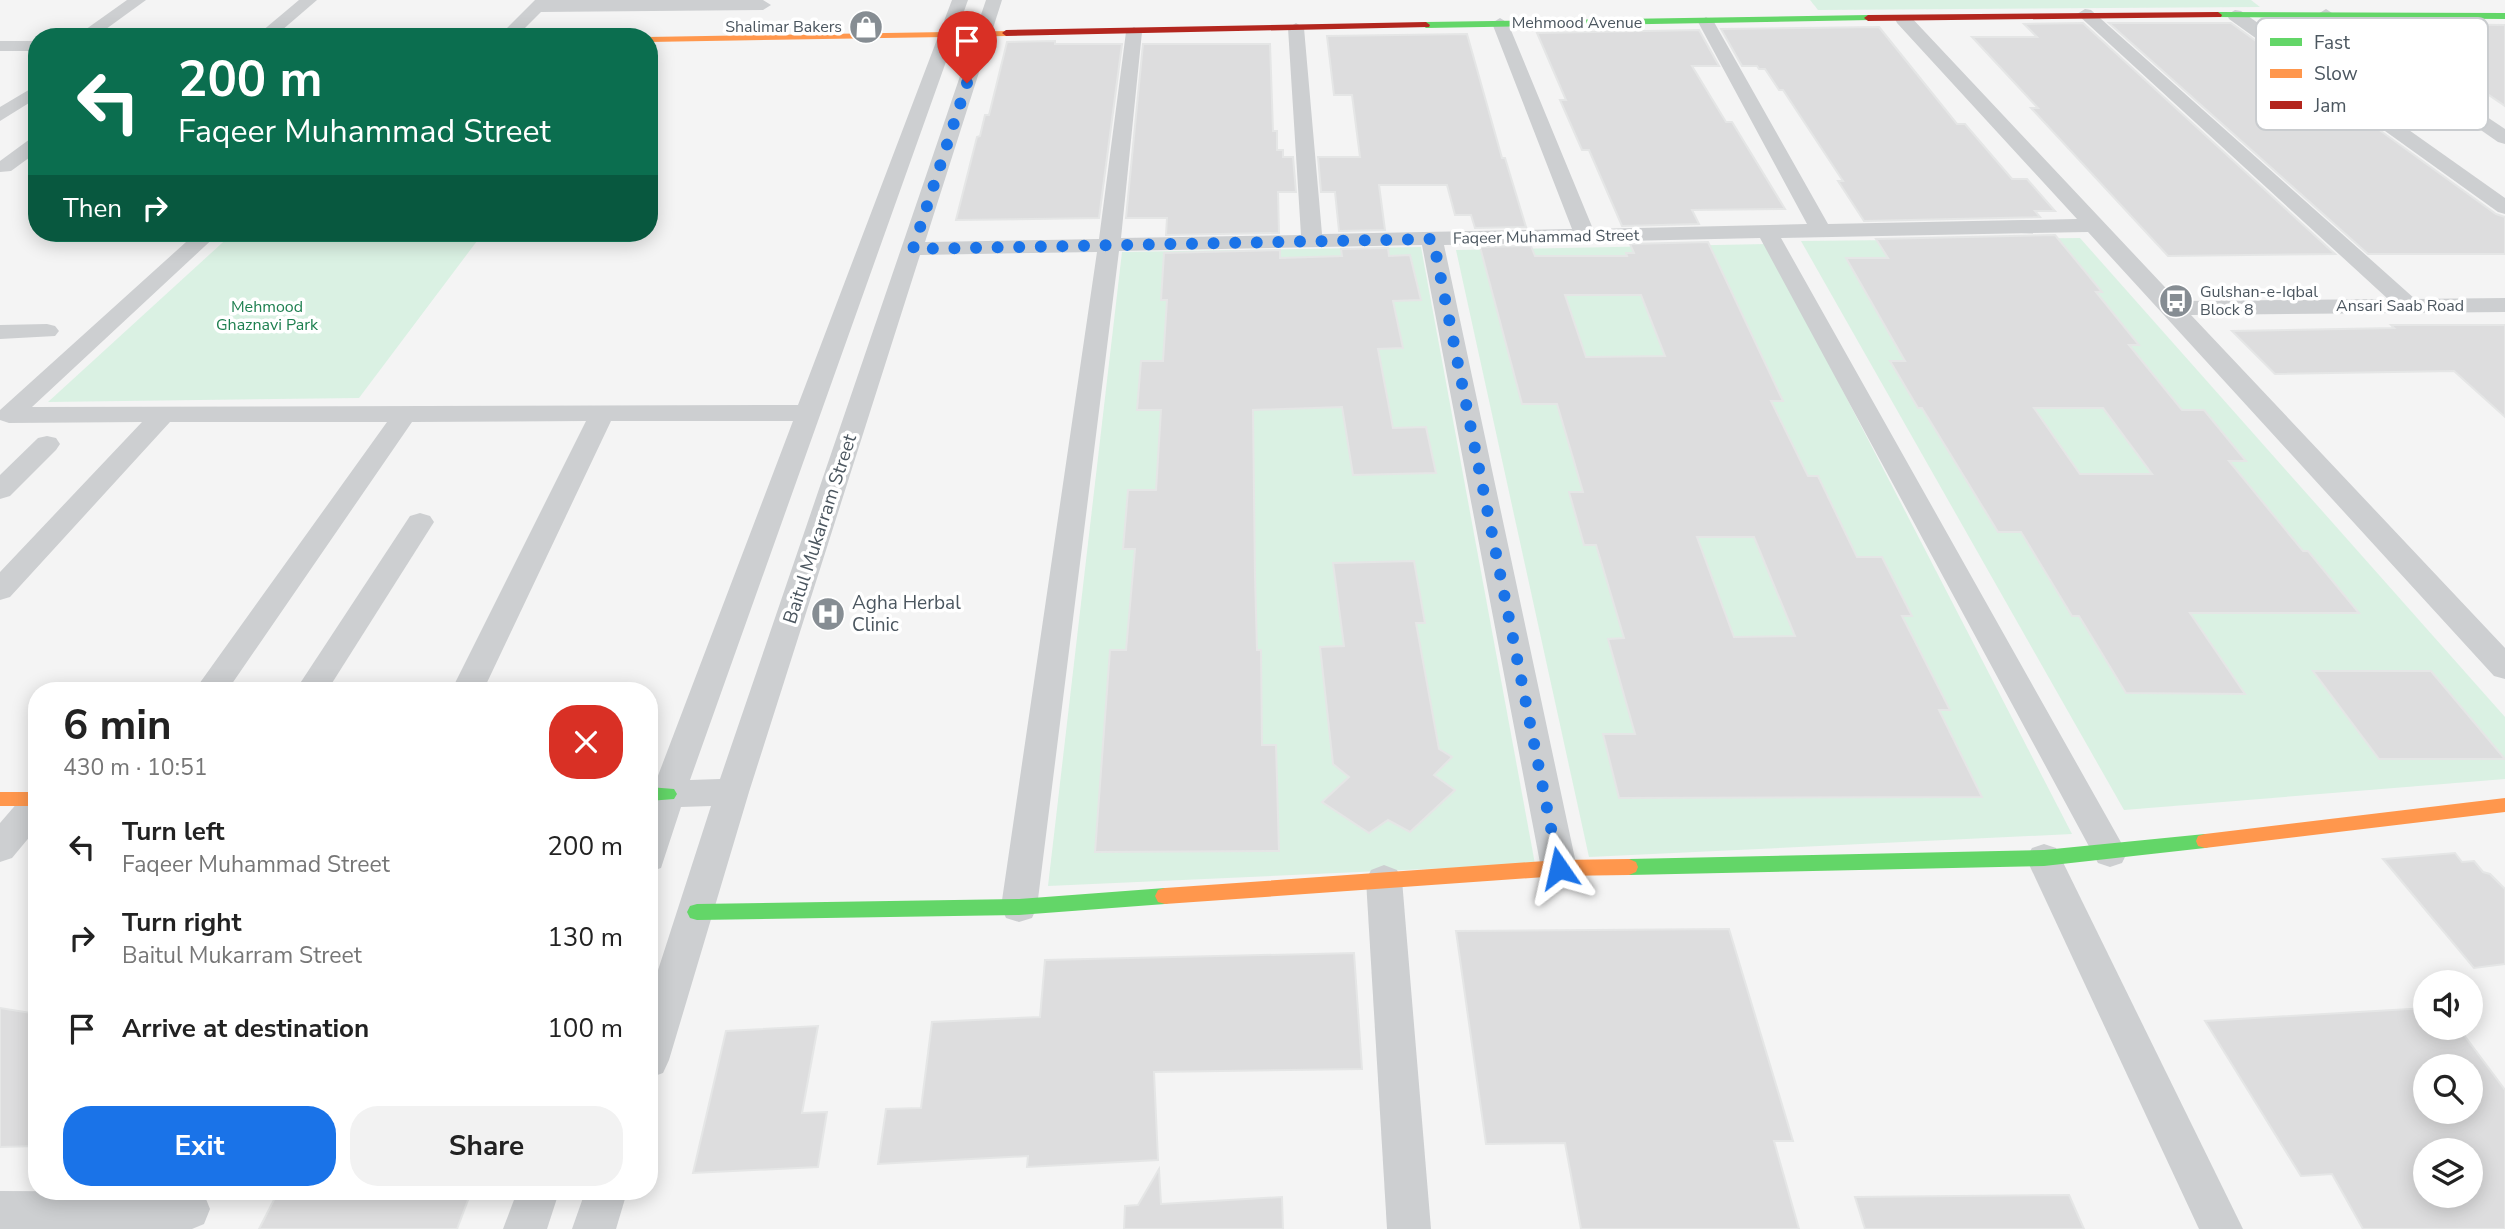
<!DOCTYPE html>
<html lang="en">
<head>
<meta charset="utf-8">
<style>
	body { margin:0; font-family:"Nunito Sans",sans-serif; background:#f2f2f2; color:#222; height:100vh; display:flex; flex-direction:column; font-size:26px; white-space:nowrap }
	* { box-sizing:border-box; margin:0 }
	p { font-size:23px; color:#767676 }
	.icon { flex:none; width:38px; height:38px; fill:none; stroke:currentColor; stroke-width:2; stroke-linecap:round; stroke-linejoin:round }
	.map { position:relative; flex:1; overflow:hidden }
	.sheet { position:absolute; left:28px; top:682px; width:630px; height:518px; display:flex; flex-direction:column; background:#fff; border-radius:28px; box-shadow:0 4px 18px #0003 }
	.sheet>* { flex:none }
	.top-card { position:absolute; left:28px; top:28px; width:630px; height:214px; border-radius:28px; box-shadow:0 4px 18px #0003; background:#0b6e4f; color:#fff; overflow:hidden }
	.controls { position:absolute; left:2413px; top:970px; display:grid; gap:14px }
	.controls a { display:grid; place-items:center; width:70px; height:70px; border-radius:50%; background:#fff; box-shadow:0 4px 18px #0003; font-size:35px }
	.pin { position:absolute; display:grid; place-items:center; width:60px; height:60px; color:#fff; margin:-72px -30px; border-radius:50% 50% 50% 0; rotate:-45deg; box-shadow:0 0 7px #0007 }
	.pin .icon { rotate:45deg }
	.me { position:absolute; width:77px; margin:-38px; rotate:349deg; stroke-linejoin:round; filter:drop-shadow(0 0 5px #0008) }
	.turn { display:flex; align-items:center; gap:24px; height:147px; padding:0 35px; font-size:32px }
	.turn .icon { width:91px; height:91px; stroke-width:2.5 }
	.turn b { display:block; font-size:49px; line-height:60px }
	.then { display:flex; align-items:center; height:66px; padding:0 35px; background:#0003; gap:14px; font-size:26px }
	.round { display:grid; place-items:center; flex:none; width:74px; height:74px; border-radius:28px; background:#f2f2f2 }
	.overview { display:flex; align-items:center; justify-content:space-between; height:119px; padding:0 35px }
	h1 { font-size:42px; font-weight:700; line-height:52px }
	.action { display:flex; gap:14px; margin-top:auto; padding:14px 35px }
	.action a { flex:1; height:80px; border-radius:28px; background:#1a73e8; color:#fff; font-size:28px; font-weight:700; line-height:80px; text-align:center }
	.action a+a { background:#f2f2f2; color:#222 }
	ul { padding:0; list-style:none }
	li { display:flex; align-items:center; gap:21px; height:91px; padding:0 35px }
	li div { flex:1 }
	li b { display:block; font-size:26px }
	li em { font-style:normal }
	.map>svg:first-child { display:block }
	.green { fill:#daf1e3 }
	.building { fill:#ddddde; stroke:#e5e6e6; stroke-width:2; fill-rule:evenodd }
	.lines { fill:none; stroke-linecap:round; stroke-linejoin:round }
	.street { fill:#cdcfd1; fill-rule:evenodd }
	.fast { fill:#63d668; fill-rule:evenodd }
	.slow { fill:#ff974d; fill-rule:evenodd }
	.jam { fill:#b3261e; fill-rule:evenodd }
	.route { stroke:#1a73e8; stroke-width:12; stroke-dasharray:0 21.6 }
	.labels { text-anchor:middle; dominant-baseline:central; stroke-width:7; stroke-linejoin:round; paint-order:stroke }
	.far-street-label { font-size:16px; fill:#4b565f; stroke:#fff }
	.far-poi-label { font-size:16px; fill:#4b565f; stroke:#fff; text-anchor:end }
	.far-park-label { font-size:16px; fill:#1d7f4f; stroke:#fff }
	.street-label { font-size:19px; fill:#4b565f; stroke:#fff }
	.poi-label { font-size:19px; fill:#4b565f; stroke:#fff; text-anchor:start }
	.key { fill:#fff; stroke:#c9cccf; stroke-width:2 }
	.key-label { font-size:19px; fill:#4b565f }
</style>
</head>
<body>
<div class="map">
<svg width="2505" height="1229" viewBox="0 0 2505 1229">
	<rect width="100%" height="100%" fill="#f4f4f4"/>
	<g class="green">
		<polygon points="1810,0 2251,0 2260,7 1818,10"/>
		<polygon points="233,233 483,233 359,398 48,402"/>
		<polygon points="2080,238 2505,717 2505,779 2124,810 1801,241"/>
		<polygon points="1767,244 2072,834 1589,857 1456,250"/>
		<polygon points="1421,247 1535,864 1048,886 1122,252"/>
	</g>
	<g class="building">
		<polygon points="2083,23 2335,254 2168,256 2031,108 2038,108 1972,37 2037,37 2024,24"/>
		<polygon points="2109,23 2231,23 2496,214 2505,217 2505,254 2368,254"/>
		<polygon points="2414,24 2505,25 2505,106 2411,42 2443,42"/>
		<polygon points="1879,27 1957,124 1965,124 2012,179 2027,179 2055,211 2035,211 2040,217 1864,221 1838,181 1843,181 1783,90 1779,90 1765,69 1759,69 1757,66 1742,66 1721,29"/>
		<polygon points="1699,30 1719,66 1692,66 1726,122 1732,122 1785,209 1692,210 1699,224 1622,226 1589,150 1582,150 1560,100 1566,100 1537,33"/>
		<polygon points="1467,34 1502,158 1505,158 1526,227 1475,228 1471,215 1455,215 1447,185 1379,185 1385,230 1339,231 1335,192 1321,192 1318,157 1360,157 1352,95 1334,95 1327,36"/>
		<polygon points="1055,41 1055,44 1122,44 1099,218 956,220 977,137 980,136 985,115 989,115 1007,42"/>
		<polygon points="1143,44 1270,44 1273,131 1277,131 1277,150 1283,150 1283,157 1293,157 1296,192 1278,192 1279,233 1166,235 1167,218 1126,218"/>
		<path d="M2055,235L2102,292H2096L2139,345H2129L2182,410H2204L2246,461H2229L2303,551H2308L2359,613H2190L2245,694L2126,693L2079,616H2072L2021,532H1998L1922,408H1918L1890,361H1905L1846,258H1888L1876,239ZM2034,408H2103L2152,474H2080Z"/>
		<path d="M1708,242L1783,401H1771L1808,476H1818L1857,557H1882L1912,616H1902L1950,710H1939L1982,797L1619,798L1603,734H1635L1608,639L1624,638L1596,545H1584L1569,492H1583L1557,404H1522L1480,247L1531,246L1535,256H1627L1626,253H1634L1630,244ZM1565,295H1641L1665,356L1586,357ZM1697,537H1754L1795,636L1734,637Z"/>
		<polygon points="1388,248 1389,256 1410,255 1421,300 1393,301 1403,348 1378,349 1393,428 1426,427 1436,473 1353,475 1342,407 1253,410 1255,576 1257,650 1261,650 1262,745 1276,745 1279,851 1095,852 1110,650 1126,650 1135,549 1123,549 1128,490 1156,490 1161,410 1137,410 1141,361 1163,361 1167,300 1161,300 1164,253 1280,250 1280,258 1342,256 1341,249"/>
		<polygon points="2391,325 2505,325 2505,417 2454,371 2275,374 2232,331 2394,328"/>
		<polygon points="1414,561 1425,623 1416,623 1439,749 1452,757 1434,775 1455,790 1410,832 1388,820 1369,833 1322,802 1349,777 1333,764 1320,647 1344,646 1333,563"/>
		<polygon points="2313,671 2431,671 2505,759 2379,759"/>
		<polygon points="2455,853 2462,862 2474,861 2483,872 2490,874 2505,889 2505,964 2474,968 2383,859"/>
		<polygon points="1729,929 1793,1141 1774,1141 1799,1229 1581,1229 1565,1143 1486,1144 1456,931"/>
		<polygon points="1354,953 1362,1069 1154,1072 1158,1160 1027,1167 1028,1156 878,1164 886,1109 921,1108 932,1022 1040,1017 1045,960"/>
		<polygon points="0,1008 37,1014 37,1146 0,1147"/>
		<path d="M2426,1008V1027H2458L2505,1090V1229H2363L2332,1174L2301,1176L2205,1021ZM2426,1066H2471V1111H2426ZM2426,1150H2471V1195H2426Z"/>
		<polygon points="818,1026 802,1113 827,1112 818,1167 693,1173 726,1031"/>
		<polygon points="1159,1169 1161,1204 1282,1197 1283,1229 1124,1229 1125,1206 1138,1205"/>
		<polygon points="278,1192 471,1192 457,1229 259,1229"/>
		<polygon points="2069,1195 2084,1229 1865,1229 1855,1197"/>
	</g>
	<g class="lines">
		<g class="street">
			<polygon points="127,0 146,0 95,37 75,37"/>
			<polygon points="299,0 317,0 274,37 255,37"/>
			<polygon points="535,0 763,0 771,5 763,10 541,12 516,37 498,37"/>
			<polygon points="952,0 968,0 690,780 720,779 986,0 1002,0 925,242 1099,239 1126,32 1134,27 1142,32 1121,238 1301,235 1288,28 1296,23 1304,28 1322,234 1572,229 1492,23 1500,18 1508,23 1593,229 1807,224 1698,22 1706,17 1714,22 1828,224 2077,219 1897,23 1895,19 1897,15 1909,15 2178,301 2388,299 2077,14 2085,9 2091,10 2415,299 2505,298 2505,312 2191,315 2505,648 2505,679 2494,676 2088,232 1781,238 2127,853 2122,863 2110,867 2098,863 1760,238 1444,245 1577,868 1571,878 1559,883 1547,878 1541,868 1422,245 1119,251 1037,907 1032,918 1019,922 1006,918 1001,907 1097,252 920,255 749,792 669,1060 663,1073 649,1078 649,998 711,806 681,807 661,868 649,872 651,794 793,421 611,421 483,691 451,691 586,421 412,422 227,691 194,691 387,422 170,422 10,597 0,600 0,572 142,422 9,423 0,420 0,410 196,233 219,233 32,407 798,405"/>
			<polygon points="2326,9 2505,129 2505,144 2498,142 2320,18 2318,14"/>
			<polygon points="2235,10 2241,11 2505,198 2505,214 2498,212 2229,19 2227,15"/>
			<rect x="0" y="41" width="37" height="10"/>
			<polygon points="37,85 37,98 0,121 0,107"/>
			<polygon points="37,137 37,152 11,171 0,172 0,161 30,139"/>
			<polygon points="47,324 55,326 59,331 55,336 0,339 0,325"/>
			<polygon points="47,436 56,438 60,444 56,450 10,496 0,499 0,475 38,438"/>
			<polygon points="420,513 430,516 434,522 327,691 295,691 410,516"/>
			<polygon points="37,790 37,828 12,858 0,862 0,823 25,794"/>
			<polygon points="2044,844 2056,848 2243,1229 2199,1229 2026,858 2032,848"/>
			<polygon points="1384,865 1397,870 1402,880 1431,1229 1387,1229 1366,880 1371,870"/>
			<polygon points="0,1191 199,1192 204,1194 210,1209 204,1224 192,1229 0,1229"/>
			<polygon points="517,1192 559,1192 547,1229 503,1229"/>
			<polygon points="585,1192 627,1192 616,1229 572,1229"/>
		</g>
		<g class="fast">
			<polygon points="2218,12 2505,13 2505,19 2215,17 2214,15"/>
			<polygon points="1868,15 1872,18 1871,20 1426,28 1422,25 1426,22"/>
			<polygon points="649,787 674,789 677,794 674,799 649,801"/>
			<polygon points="2205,834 2212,836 2214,841 2212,846 2205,848 2044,866 1629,875 1622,872 1620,867 1622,862 1629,859 2044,850"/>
			<polygon points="1165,888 1172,890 1175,896 1172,902 1165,904 1019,915 697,920 690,918 687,912 690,906 697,904 1019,899"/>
		</g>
		<g class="slow">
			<polygon points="1009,31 1009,35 1006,36 649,42 647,37"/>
			<rect x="0" y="792" width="37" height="14"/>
			<polygon points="2505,798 2505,812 2205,848 2198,846 2196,841 2198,836 2205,834"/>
			<polygon points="1629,859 1636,862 1638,867 1636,872 1629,875 1559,876 1165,904 1158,902 1155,896 1158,890 1165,888 1559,860"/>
		</g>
		<g class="jam">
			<polygon points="2218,12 2222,15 2221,17 1868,21 1864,18 1868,15"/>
			<polygon points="1426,22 1430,25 1429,27 1006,36 1002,33 1006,30"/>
		</g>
	</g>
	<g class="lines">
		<polyline class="route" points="967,83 913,249 1433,239 1559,868"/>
	</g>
	<defs>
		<g id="shop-disc" transform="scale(1.75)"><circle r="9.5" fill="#868d93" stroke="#fff"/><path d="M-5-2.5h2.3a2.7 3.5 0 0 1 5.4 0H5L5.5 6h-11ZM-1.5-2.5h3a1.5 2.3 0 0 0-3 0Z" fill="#fff"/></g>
		<g id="bus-disc" transform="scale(1.75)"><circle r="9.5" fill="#868d93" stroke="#fff"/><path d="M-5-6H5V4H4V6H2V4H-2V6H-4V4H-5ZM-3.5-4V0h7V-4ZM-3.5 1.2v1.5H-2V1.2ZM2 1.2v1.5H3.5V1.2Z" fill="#fff"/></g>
		<g id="hospital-disc" transform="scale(1.75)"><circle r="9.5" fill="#868d93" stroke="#fff"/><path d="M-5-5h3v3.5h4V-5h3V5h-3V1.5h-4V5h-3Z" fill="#fff"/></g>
	</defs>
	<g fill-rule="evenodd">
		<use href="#shop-disc" x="866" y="27"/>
		<use href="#bus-disc" x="2176" y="301"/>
		<use href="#hospital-disc" x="828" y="614"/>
	</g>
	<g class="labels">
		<g class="far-street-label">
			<text x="1577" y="23">Mehmood Avenue</text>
			<text transform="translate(1546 237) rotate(-1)">Faqeer Muhammad Street</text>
			<text x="2400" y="306">Ansari Saab Road</text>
		</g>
		<g class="far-poi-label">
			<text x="842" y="27">Shalimar Bakers</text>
			<text x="2200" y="292" text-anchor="start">Gulshan-e-Iqbal<tspan x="2200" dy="18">Block 8</tspan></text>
		</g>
		<g class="far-park-label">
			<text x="267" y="307">Mehmood<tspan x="267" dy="18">Ghaznavi Park</tspan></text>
		</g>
		<g class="street-label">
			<text transform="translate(820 529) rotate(-72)">Baitul Mukarram Street</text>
		</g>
		<g class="poi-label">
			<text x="852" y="603">Agha Herbal<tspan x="852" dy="22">Clinic</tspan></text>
		</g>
	</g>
	<rect x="2256" y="18" width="232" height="112" rx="10" class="key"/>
	<rect x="2270" y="38" width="32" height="8" fill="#63d668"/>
	<rect x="2270" y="69" width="32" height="9" fill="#ff974d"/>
	<rect x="2270" y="101" width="32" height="8" fill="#b3261e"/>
	<g class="key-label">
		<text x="2314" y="49">Fast</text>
		<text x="2314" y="80">Slow</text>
		<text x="2314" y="112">Jam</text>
	</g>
</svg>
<div class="controls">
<a><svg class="icon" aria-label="sound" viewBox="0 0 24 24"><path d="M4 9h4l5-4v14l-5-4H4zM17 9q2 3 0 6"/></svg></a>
<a><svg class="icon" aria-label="search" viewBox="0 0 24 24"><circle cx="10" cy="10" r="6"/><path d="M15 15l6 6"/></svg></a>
<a><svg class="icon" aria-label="layers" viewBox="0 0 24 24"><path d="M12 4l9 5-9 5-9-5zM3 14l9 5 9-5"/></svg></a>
</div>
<div class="pin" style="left:967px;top:83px;background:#d93025"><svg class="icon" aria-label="arrive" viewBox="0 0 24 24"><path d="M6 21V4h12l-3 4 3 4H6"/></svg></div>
<svg class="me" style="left:1559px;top:868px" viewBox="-20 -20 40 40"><path d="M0-17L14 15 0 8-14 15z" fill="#1a73e8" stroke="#fff" stroke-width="4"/></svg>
<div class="top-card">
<div class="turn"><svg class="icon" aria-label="left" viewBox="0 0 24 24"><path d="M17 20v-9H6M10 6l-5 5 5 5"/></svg><div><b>200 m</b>Faqeer Muhammad Street</div></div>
<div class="then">Then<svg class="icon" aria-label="right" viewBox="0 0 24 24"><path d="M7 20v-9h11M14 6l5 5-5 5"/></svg></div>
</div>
<section class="sheet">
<div class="overview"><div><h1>6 min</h1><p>430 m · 10:51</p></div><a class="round" style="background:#d93025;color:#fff"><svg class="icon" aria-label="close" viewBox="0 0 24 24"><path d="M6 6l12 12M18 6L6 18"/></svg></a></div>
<ul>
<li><svg class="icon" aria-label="left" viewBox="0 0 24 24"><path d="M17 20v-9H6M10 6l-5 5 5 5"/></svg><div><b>Turn left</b><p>Faqeer Muhammad Street</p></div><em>200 m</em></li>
<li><svg class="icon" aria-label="right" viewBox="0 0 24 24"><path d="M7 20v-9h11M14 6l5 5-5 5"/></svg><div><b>Turn right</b><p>Baitul Mukarram Street</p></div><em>130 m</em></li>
<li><svg class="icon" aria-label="arrive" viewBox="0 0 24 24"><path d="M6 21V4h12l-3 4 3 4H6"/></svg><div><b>Arrive at destination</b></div><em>100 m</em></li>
</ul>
<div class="action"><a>Exit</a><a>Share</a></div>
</section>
</div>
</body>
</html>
